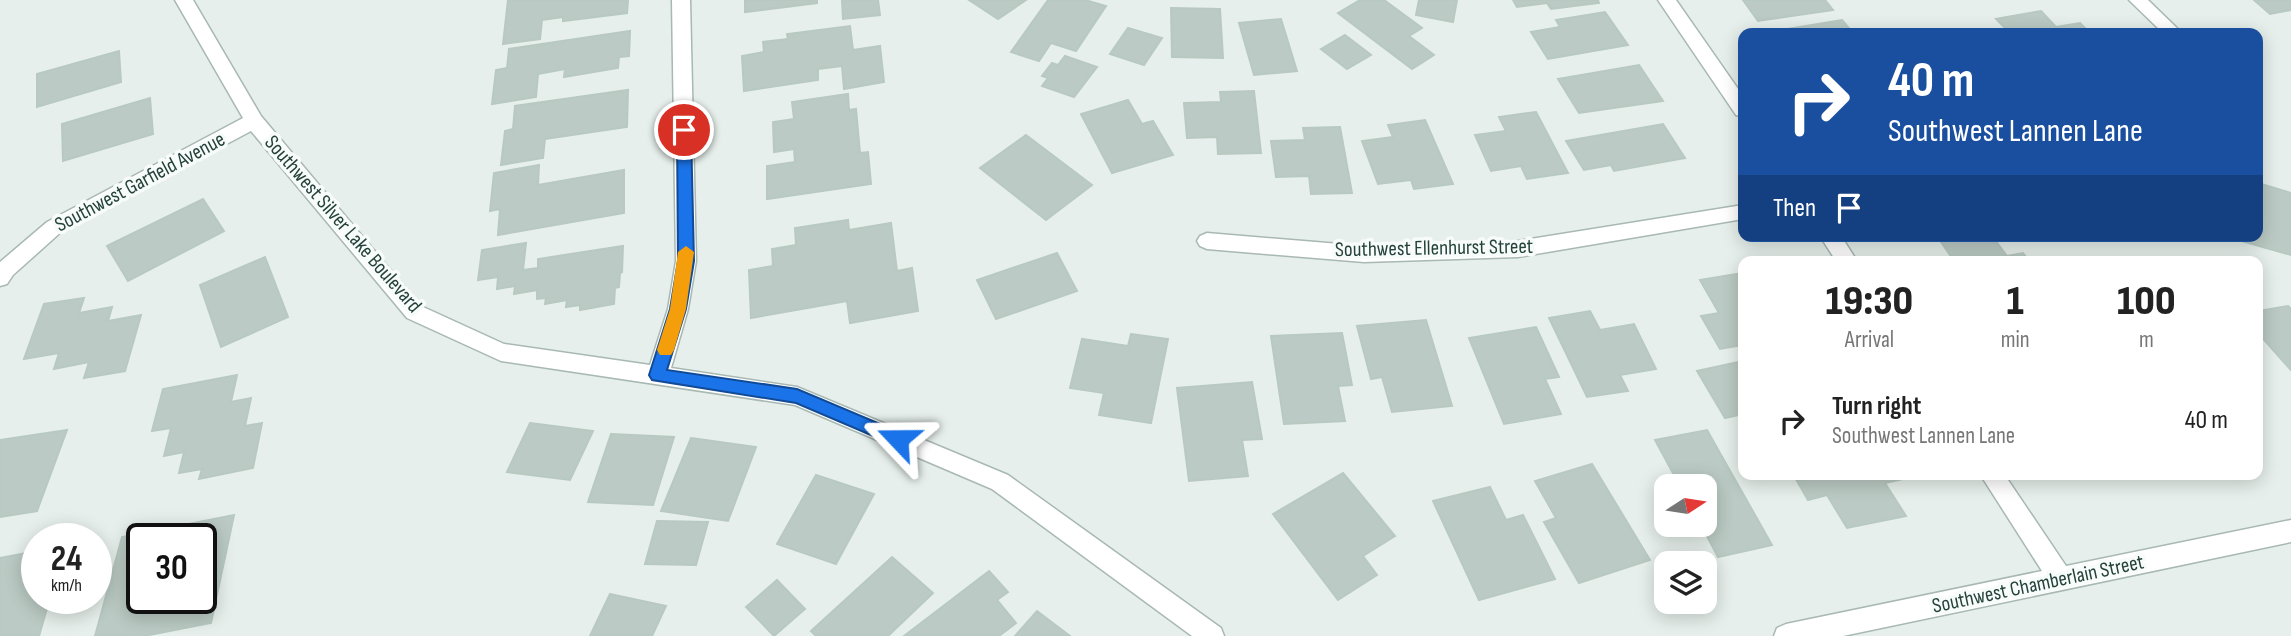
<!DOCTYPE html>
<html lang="en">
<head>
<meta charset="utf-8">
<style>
	body { margin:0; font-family:"Sofia Sans Condensed",sans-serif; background:#f6f6f6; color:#222; height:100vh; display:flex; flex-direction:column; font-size:26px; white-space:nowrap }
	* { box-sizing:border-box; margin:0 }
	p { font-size:23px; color:#767676 }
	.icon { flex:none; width:38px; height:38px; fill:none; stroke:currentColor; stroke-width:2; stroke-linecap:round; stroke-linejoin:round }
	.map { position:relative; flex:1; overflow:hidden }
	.panel { position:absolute; left:1738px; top:256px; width:525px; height:224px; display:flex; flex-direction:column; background:#fff; border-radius:14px; box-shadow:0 4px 18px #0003 }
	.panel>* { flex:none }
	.top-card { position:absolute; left:1738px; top:28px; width:525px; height:214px; border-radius:14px; box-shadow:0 4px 18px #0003; background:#1a4fa0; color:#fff; overflow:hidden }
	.needle { width:46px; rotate:78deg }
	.controls { position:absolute; left:1654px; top:474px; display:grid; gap:14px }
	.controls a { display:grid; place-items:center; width:63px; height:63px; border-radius:14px; background:#fff; box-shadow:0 4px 18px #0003; font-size:35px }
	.speed { position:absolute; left:21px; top:523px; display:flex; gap:14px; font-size:35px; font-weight:700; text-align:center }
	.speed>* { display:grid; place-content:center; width:91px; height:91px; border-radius:50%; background:#fff; box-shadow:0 4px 18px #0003; line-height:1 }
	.speed small { font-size:18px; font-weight:400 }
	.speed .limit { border:4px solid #111; border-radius:10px; background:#fff; color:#111 }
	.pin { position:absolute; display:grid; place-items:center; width:60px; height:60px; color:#fff; margin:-30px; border:4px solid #fff; border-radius:50%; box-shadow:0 2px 7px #0007 }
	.me { position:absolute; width:77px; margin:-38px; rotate:293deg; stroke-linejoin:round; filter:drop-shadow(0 0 5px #0008) }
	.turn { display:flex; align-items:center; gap:24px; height:147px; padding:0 35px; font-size:32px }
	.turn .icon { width:91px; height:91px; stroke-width:2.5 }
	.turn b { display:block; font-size:49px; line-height:60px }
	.then { display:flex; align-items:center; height:66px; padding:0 35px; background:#0003; gap:14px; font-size:26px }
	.eta { display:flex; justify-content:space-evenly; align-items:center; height:119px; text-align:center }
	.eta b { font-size:42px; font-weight:800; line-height:49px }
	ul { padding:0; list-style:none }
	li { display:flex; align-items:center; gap:21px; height:91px; padding:0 35px }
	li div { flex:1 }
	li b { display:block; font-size:26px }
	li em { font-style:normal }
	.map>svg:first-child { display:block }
	.building { fill:#bbcac4; stroke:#b8c9c2; stroke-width:2; fill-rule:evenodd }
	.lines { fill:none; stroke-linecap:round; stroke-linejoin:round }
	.minor-casing { stroke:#a8b8b2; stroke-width:3 }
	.minor { fill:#fff; fill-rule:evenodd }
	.route { fill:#1a73e8; stroke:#114b97; stroke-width:2 }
	.slow { fill:#f59e0b }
	.labels { text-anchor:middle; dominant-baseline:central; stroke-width:7; stroke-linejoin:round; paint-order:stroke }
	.street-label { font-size:21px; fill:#24423a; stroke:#f7fbf9 }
</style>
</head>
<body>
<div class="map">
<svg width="2291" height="636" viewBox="0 0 2291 636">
	<rect width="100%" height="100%" fill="#e6efeb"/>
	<g class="building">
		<polygon points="508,0 628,0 627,13 563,21 563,17 542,20 540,39 503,44"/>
		<polygon points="745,0 817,0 817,3 745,12"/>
		<polygon points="842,0 878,0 880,15 843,19"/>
		<polygon points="969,0 1026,0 998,19"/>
		<polygon points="1048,0 1085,0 1106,6 1076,51 1051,43 1039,61 1011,52"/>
		<polygon points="1360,0 1384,0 1422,28 1409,36 1434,55 1412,69 1338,13"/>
		<polygon points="1419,0 1457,0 1453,22 1416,15"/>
		<polygon points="1513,0 1598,0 1599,3 1551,9 1547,3 1517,7"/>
		<polygon points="1743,0 1825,0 1833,10 1758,21"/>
		<polygon points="2254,0 2291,0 2291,10 2270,14"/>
		<polygon points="1171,8 1220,9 1223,58 1172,57"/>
		<polygon points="2041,11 2056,27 2080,23 2090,33 2010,33 1996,19"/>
		<polygon points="1605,12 1628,45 1548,59 1531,32 1560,27 1556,20"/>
		<polygon points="1281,19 1297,71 1254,75 1239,23"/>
		<polygon points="1842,20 1853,33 1763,33"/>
		<polygon points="850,26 853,50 880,46 884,82 844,89 842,66 818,69 818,80 744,91 742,56 764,52 763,42 788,39 787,34"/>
		<polygon points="1128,28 1162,38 1144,65 1110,54"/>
		<polygon points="630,31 629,56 619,57 618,68 564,77 565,69 538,74 536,97 492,104 496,70 507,68 509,49"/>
		<polygon points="1345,35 1371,55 1347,69 1321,49"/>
		<polygon points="119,51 121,82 37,107 37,74"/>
		<polygon points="1065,56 1097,67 1074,97 1042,86 1048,78 1042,76 1052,63 1058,65"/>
		<polygon points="1639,65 1663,101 1579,113 1558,79"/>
		<polygon points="628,90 627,127 545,139 543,158 501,165 505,131 513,129 515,106"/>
		<polygon points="1254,91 1261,153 1218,154 1217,137 1187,138 1184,103 1221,102 1220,92"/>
		<polygon points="848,94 849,110 856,109 860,153 868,152 871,184 767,199 767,166 795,162 794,149 774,152 773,122 794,119 792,102"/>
		<polygon points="150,98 153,134 63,161 62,124"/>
		<polygon points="1128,100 1142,124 1153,121 1173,155 1112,173 1081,114"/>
		<polygon points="1536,112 1568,173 1527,179 1521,166 1491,171 1475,135 1506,131 1499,117"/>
		<polygon points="1425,120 1453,184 1414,189 1411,180 1378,184 1362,141 1393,137 1388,125"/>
		<polygon points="1663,124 1685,158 1614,171 1611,165 1584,170 1566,141"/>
		<polygon points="1340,127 1352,193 1311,194 1309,176 1276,177 1271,141 1305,140 1303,128"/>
		<polygon points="1026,135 1092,185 1046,220 980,168"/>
		<polygon points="539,165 538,185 624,170 624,213 498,235 500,209 490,211 494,173"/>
		<polygon points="2258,183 2291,193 2291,255 2224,236 2258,236"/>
		<polygon points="203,199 224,231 128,281 107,246"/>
		<polygon points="848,220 849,230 891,223 897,271 912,268 918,311 850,323 847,301 751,318 749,270 773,266 772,249 796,245 795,228"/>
		<polygon points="1937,236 1992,236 2007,256 2023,253 2029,261 1954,261"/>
		<polygon points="526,243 523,270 538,268 538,259 623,246 622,272 620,273 619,287 615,288 614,304 580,310 580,305 566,307 567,300 545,304 546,298 537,299 537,290 514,294 515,286 497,289 498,277 478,280 482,250"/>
		<polygon points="1057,253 1077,291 996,319 977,280"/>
		<polygon points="265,257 288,317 221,347 200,285"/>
		<polygon points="1743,273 1743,345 1720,349 1701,316 1719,313 1700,280"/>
		<polygon points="84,298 79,313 112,307 108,321 141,315 125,371 84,378 89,362 54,369 59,353 24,359 44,304"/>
		<polygon points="2288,306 2291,309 2291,370 2258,333 2258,311"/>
		<polygon points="1590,311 1600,330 1634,324 1656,369 1620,375 1628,391 1587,397 1549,318"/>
		<polygon points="1426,320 1452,406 1392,412 1382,377 1371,379 1357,326"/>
		<polygon points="1536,327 1559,377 1545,379 1561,414 1504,424 1469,338"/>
		<polygon points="1342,333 1352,385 1338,386 1345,421 1284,424 1271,336"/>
		<polygon points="1131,334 1168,339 1151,423 1099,415 1104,393 1070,388 1082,339 1128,346"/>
		<polygon points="1743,361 1743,414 1725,418 1697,371"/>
		<polygon points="237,375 231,402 251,398 245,426 262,423 253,468 199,479 202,469 179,473 184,452 164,456 171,428 152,431 163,389"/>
		<polygon points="1252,382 1262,439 1242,440 1248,476 1189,481 1177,388"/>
		<polygon points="530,423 593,431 570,480 507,472"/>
		<polygon points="67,430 37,511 0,517 0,440"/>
		<polygon points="1707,430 1772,545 1718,557 1701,525 1704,525 1704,486 1680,486 1655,440"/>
		<polygon points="611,434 674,437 653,505 588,502"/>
		<polygon points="691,438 756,447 728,521 661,511"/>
		<polygon points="1592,464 1650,560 1579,583 1544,522 1556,518 1535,481"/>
		<polygon points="1343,473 1395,536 1363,556 1377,575 1338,600 1273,514"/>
		<polygon points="1793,474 1904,474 1907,478 1885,483 1906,516 1847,528 1827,495 1808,500"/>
		<polygon points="816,475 874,494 836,564 777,544"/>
		<polygon points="1490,487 1506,520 1523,515 1555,579 1479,600 1433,501"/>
		<path d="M234,515L211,623L144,636H95L122,537ZM142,539H201V598H142Z"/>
		<polygon points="657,521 708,522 696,565 645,564"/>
		<polygon points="37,551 37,598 50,598 39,636 0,636 0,558"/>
		<polygon points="892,557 933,593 888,636 816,636 811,631"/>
		<polygon points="989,571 1008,592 997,600 1016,623 999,636 904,636"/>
		<polygon points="777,580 805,609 774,636 746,607"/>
		<polygon points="610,594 666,606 652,636 590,636"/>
		<polygon points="1037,611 1070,636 1015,636"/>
	</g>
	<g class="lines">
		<g class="minor-casing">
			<g id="minor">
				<polygon points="175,0 193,0 261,116 421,306 504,344 650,365 668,309 676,261 672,0 690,0 696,261 688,309 671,368 797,387 1008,475 1221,628 1224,636 1192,636 992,489 795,405 501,361 407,318 251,131 61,232 13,275 7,284 0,286 0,262 47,222 243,118"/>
				<polygon points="1658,0 1676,0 1743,96 1743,117 1736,115"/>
				<polygon points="2129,0 2148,0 2182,33 2163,33"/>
				<polygon points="1743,205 1743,219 1518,257 1364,262 1207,249 1200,246 1197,241 1200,236 1207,233 1364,246 1518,241"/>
				<polygon points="1820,236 1841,236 1857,261 1836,261"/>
				<polygon points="1980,474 2004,474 2066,566 2291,520 2291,542 1843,636 1774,636 1777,628 1786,624 2042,571"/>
			</g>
		</g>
		<use href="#minor" class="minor"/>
	</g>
	<polygon class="route" points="684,125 691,130 694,261 686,309 667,370 797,389 904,434 907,439 904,444 898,447 892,444 796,403 652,380 649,375 670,309 678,261 677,130"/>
	<polygon class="slow" points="686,246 694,252 686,309 674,350 671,355 660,355 657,350 670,309 678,252"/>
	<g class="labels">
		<g class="street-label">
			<text transform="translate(140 182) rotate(-28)">Southwest Garfield Avenue</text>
			<text transform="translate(343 224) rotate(49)">Southwest Silver Lake Boulevard</text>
			<text transform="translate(1434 248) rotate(-1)">Southwest Ellenhurst Street</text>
			<text transform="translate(2038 584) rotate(-12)">Southwest Chamberlain Street</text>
		</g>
	</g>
</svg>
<div class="controls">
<a><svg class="needle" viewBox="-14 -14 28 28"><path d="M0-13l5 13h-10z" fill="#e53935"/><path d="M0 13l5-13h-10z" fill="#767676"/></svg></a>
<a><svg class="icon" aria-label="layers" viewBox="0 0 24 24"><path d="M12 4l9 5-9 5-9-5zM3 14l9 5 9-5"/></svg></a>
</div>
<div class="speed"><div>24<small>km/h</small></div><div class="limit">30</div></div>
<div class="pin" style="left:684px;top:130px;background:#d93025"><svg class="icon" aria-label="arrive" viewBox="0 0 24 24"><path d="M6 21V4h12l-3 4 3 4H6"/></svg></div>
<svg class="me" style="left:898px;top:439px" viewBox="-20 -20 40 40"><path d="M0-17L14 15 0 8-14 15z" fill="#1a73e8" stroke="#fff" stroke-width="4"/></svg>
<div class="top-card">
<div class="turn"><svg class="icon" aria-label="right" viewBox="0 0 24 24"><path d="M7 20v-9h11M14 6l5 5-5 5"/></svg><div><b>40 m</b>Southwest Lannen Lane</div></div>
<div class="then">Then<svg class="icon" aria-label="arrive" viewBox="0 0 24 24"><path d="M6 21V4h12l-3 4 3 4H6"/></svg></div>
</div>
<section class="panel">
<div class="eta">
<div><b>19:30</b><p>Arrival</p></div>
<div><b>1</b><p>min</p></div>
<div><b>100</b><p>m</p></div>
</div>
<ul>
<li><svg class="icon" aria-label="right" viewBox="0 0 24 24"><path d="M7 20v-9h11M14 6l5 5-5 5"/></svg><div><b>Turn right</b><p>Southwest Lannen Lane</p></div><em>40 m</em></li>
</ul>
</section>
</div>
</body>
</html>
